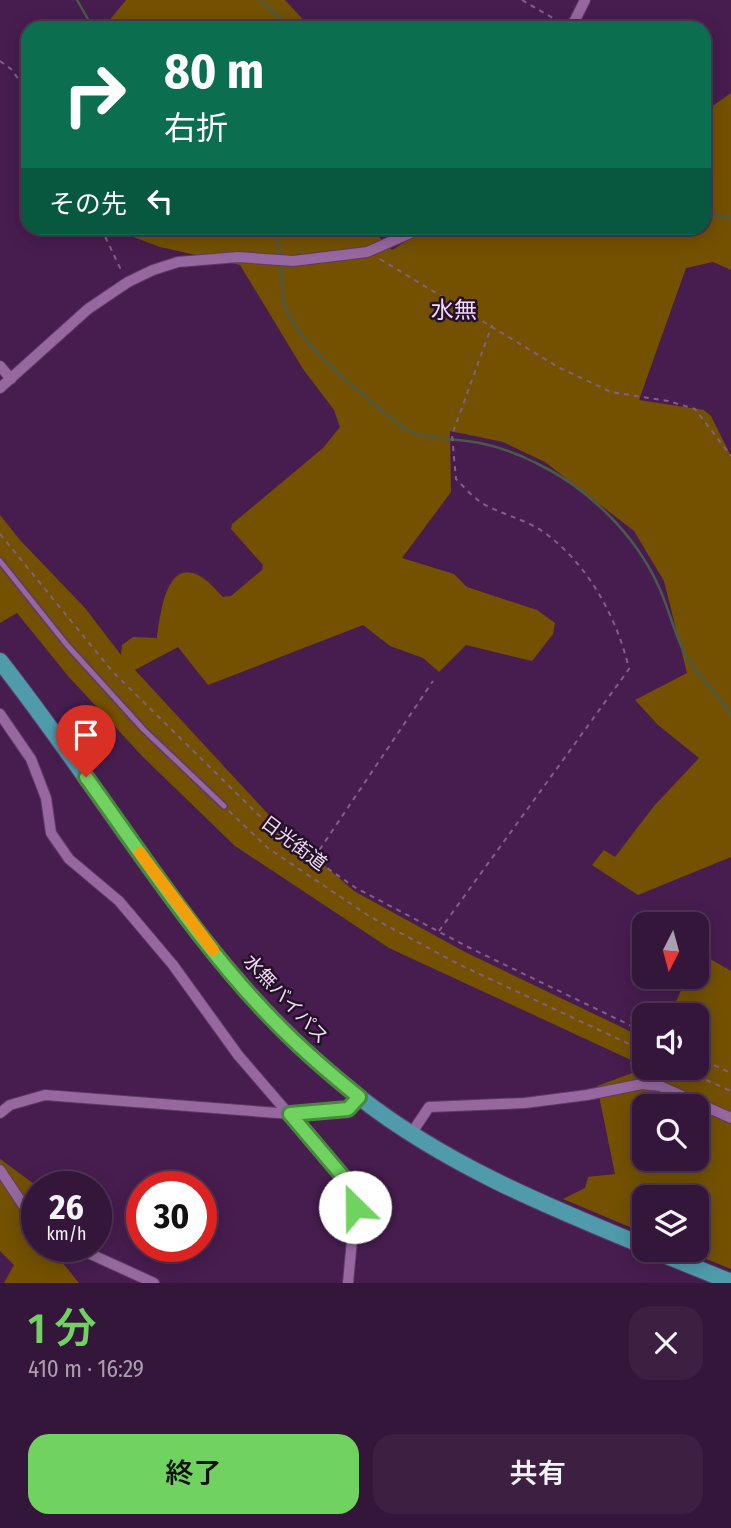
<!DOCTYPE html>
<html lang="ja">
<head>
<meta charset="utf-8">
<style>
	body { margin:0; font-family:"Fira Sans Condensed","Noto Sans JP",sans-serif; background:#3d1f42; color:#f1f3f6; height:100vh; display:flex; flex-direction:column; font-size:26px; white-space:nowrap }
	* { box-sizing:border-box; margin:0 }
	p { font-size:23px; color:#aa9faf }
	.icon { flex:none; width:38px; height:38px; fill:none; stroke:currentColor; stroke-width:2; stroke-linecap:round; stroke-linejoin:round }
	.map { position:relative; height:1283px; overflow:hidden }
	.side { display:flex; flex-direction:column; background:#35163b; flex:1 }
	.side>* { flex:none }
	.guide { position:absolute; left:21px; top:21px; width:690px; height:214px; border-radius:21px; box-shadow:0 4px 18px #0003,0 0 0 2px #4f3555; background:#0b6e4f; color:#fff; overflow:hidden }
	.needle { width:46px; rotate:186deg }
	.fabs { position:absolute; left:632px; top:912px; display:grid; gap:14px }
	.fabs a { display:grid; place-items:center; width:77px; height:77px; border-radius:14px; background:#35163b; box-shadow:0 4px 18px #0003,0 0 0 2px #4f3555; font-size:35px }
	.speed { position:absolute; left:21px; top:1171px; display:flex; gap:14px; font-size:35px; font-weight:700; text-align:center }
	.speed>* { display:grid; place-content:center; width:91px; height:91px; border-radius:50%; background:#35163b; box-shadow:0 4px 18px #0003,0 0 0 2px #4f3555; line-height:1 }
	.speed small { font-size:18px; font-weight:400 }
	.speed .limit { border:10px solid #d22; background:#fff; color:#111 }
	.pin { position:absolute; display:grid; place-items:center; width:60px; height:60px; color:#fff; margin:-72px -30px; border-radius:50% 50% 50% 0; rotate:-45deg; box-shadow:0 0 7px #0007 }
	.pin .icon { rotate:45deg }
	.me { position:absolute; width:77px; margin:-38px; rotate:337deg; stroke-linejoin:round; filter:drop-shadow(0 0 5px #0008) }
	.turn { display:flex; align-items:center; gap:24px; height:147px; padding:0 28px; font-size:32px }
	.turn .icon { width:91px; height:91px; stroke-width:2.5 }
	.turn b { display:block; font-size:49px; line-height:60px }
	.then { display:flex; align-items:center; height:66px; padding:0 28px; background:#0003; gap:14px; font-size:26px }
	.round { display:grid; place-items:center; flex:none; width:74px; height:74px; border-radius:21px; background:#3d1f42 }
	.headline { display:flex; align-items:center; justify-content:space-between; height:119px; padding:0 28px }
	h1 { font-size:42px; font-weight:600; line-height:52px; color:#70d35f }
	.primary-button { display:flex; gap:14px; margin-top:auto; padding:14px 28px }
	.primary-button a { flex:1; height:80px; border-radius:21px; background:#70d35f; color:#111; font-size:28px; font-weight:600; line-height:80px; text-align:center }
	.primary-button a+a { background:#3d1f42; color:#f1f3f6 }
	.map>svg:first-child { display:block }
	.green { fill:#735101; fill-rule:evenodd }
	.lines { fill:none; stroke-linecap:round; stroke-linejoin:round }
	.stream { stroke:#49594a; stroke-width:2.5 }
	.service-casing { stroke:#5f3a67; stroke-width:8 }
	.minor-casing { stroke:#5f3a67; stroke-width:12 }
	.trunk-casing { stroke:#5f3a67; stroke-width:18 }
	.path { stroke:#825e89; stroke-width:2; stroke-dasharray:5 5; stroke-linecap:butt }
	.service { stroke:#96689f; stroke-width:5 }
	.minor { stroke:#96689f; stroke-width:10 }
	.trunk { stroke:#4f9bab; stroke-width:16 }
	.route-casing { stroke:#49893e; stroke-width:18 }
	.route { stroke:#70d35f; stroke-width:12 }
	.slow { stroke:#f59e0b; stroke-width:12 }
	.labels { text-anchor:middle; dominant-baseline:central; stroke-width:5; stroke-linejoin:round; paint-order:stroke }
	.street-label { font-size:19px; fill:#f2d9f7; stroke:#231127 }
	.quarter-label { font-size:23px; fill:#f4d6fa; stroke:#231127 }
</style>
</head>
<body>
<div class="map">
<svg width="731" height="1283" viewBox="0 0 731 1283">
	<rect width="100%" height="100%" fill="#471d4f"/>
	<g class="green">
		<polygon points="126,0 285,0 311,28 103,28"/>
		<path d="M731,93V270L713,262L686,268L639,400L704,410L711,416L731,456V857L638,895L592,865L604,850L615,857L654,806L699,758L658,725L635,700L687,673L664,581L634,531L545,462L503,442L450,431L451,492L402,558L454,574L467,587L537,610L555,623L553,634L532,661L466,645L439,672L423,658L390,646L363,625L208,685L178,647L135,670L280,827L354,891L465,952L644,1038V1066L389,948L235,846L143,757L68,676L17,613L0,623V515L20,540L85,608L121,655L122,645L133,637L157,638C160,618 165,559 198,575C207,579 216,590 223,597L231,596L262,570L263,565L231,529L232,524L323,448L340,427L334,410L303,369L240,265L160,247L109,228H370L392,250L403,243L416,228H704V112Z"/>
		<path d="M700,953L731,971V1269L684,1250H696V1197H644V1233L563,1199L585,1188L588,1177L615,1174L597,1086L646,1068H696V1015H670L687,977L696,976L697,957ZM644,1106H696V1158H644Z"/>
		<polygon points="0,1159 37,1186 37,1246 53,1246 52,1250 79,1283 4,1283 14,1265 0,1251"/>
	</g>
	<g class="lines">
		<g class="stream">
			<polyline points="77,0 93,28"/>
			<polyline points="260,0 290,28"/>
			<polyline points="704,214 731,218"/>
			<polyline points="274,228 281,256"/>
			<path d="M281,263C282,277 281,292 285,306C299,347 369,399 403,428C427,441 454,438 480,443C500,447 518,454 536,463C587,487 634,533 658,585C668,606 673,629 683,650C695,674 716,692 731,714"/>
		</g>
		<g class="service-casing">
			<polyline id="service" points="0,561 67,645 144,730 224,806"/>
		</g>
		<g class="minor-casing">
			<g id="minor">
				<polyline points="571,28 585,0"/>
				<polyline points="0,366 11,379"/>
				<polyline points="0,388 88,309 128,282 153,270 178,262 238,257 293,261 367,252 422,228"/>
				<polyline points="0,714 31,759 46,798 51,833 69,859 119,901 173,965 238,1055 350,1185 355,1207 348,1283"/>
				<polyline points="0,1113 10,1105 45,1095 291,1114 348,1109 359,1097"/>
				<polyline points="411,1134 429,1107 525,1103 587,1095 642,1084 660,1086 731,1118"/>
				<polyline points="0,1170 37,1226"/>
				<polyline points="73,1246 154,1283"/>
			</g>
		</g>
		<g class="trunk-casing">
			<g id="trunk">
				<path d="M0,661C116,808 208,981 359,1097C445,1164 544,1205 644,1246"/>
				<polyline points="652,1250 731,1282"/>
			</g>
		</g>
		<g class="path">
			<polyline points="522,0 563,24"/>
			<polyline points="0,61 11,69 28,92"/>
			<polyline points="101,228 122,272"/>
			<polyline points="380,259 558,367 611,392 668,401 695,409 731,456"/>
			<polyline points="0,534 112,671 279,835 356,888 468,947 644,1032"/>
			<polyline points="229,811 268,848 369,916 458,964 644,1051"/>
			<polyline points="314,858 433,681"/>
			<path d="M439,931L629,669C617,617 587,562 542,531C523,518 498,514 479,501C471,495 463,486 456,479L452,435L492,325"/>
			<polyline points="696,1057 731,1073"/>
			<polyline points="679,1068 731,1091"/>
		</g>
		<use href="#service" class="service"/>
		<use href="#minor" class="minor"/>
		<use href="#trunk" class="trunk"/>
	</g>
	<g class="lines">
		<g class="route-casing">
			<path id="route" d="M86,777C148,863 207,955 283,1030C307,1054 333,1076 359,1097L348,1109L290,1114L350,1185L355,1207"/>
		</g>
		<use href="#route" class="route"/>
		<polyline class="slow" points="140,853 213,950"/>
	</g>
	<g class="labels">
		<g class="street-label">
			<text transform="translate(294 843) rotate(37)">日光街道</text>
			<text transform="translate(286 999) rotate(47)">水無バイパス</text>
		</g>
		<g class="quarter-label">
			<text x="454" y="310">水無</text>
		</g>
	</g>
</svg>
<div class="fabs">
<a><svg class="needle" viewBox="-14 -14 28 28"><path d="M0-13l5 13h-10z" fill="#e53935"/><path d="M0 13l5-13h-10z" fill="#aa9faf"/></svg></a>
<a><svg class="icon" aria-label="sound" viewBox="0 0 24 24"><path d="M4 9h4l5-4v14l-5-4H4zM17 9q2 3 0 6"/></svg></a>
<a><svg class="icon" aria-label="search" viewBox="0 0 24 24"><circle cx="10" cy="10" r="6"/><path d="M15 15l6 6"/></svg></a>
<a><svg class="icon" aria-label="layers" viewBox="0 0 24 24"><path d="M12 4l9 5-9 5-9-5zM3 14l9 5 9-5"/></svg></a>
</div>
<div class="speed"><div>26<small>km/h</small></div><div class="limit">30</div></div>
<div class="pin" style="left:86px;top:777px;background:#d93025"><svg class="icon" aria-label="arrive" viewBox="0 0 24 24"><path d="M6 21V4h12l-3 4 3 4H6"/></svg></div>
<svg class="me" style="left:355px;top:1207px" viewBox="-20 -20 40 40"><circle r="19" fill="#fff"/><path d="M0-13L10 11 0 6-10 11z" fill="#70d35f"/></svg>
<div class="guide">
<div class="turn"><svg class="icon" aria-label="right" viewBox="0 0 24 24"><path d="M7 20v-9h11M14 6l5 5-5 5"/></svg><div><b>80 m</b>右折</div></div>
<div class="then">その先<svg class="icon" aria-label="left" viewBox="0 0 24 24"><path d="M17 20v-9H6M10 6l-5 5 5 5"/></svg></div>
</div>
</div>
<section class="side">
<div class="headline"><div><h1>1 分</h1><p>410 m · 16:29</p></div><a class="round"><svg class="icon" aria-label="close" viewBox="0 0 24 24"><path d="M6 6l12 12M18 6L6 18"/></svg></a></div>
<div class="primary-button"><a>終了</a><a>共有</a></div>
</section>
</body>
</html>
